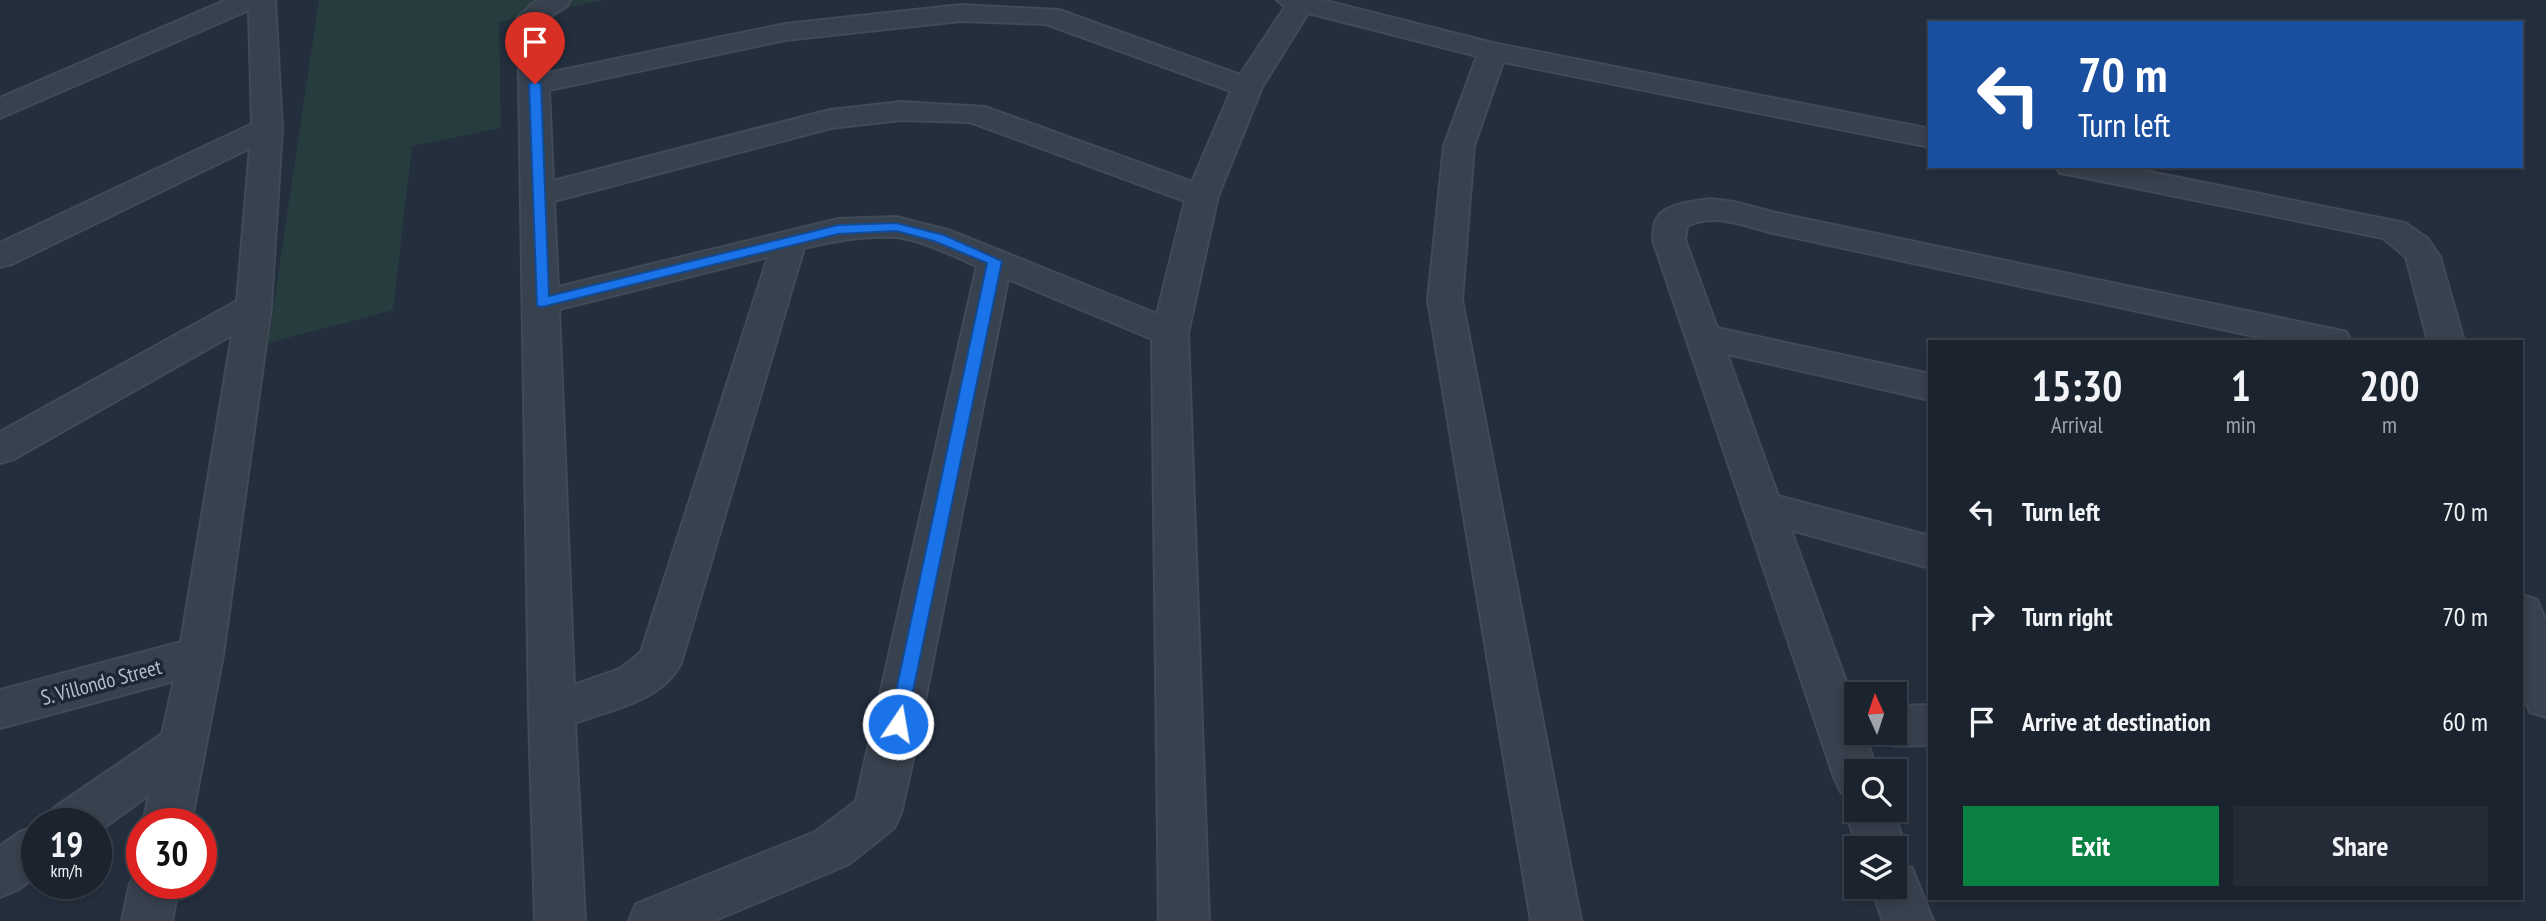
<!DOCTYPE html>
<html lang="en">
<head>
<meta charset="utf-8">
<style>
	body { margin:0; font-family:"PT Sans Narrow",sans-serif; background:#242b36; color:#f1f3f6; height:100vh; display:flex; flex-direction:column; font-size:26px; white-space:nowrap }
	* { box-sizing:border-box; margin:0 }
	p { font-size:23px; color:#a0a4aa }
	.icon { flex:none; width:38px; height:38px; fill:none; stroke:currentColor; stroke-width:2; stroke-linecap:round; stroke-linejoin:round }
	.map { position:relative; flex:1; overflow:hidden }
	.sheet { position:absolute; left:1928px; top:340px; width:595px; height:560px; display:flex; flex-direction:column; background:#1b232e; border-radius:0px; box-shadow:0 4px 10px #0003,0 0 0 2px #39404a }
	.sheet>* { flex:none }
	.top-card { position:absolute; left:1928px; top:21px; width:595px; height:147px; border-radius:0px; box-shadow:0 4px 10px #0003,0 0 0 2px #39404a; background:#1a4fa0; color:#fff; overflow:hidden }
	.needle { width:46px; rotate:357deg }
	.buttons { position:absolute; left:1844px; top:682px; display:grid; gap:14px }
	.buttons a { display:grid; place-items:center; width:63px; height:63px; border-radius:0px; background:#1b232e; box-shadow:0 4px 10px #0003,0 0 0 2px #39404a; font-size:35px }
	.speed { position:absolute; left:21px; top:808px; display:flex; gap:14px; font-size:35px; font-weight:700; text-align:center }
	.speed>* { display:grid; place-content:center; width:91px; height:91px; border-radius:50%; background:#1b232e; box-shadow:0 4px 10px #0003,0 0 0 2px #39404a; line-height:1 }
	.speed small { font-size:18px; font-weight:400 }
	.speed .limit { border:10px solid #d22; background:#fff; color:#111 }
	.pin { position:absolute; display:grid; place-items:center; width:60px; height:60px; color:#fff; margin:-72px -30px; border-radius:50% 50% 50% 0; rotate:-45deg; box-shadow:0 0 7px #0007 }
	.pin .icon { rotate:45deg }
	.me { position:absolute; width:77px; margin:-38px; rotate:12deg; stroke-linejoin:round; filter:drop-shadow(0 0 5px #0008) }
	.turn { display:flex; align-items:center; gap:24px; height:147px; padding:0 35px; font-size:32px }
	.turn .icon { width:91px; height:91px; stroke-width:2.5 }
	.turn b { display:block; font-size:49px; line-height:60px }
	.eta { display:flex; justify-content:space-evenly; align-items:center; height:119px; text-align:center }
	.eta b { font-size:42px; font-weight:700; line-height:49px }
	.cta { display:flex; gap:14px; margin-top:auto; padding:14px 35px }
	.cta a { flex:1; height:80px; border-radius:0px; background:#0b8043; color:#fff; font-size:28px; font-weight:700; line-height:80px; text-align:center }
	.cta a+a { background:#242b36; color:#f1f3f6 }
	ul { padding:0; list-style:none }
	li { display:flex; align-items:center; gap:21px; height:105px; padding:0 35px }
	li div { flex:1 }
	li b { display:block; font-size:26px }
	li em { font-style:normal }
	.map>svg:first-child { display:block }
	.green { fill:#263c3f }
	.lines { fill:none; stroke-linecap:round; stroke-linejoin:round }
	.minor-casing { stroke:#414a57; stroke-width:4 }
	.minor { fill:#38414e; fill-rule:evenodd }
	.route { fill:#1a73e8; stroke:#114b97; stroke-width:2 }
	.labels { text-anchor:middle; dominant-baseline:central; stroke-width:7; stroke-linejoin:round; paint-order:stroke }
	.street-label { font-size:21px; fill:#b4bcc9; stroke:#1d2633 }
</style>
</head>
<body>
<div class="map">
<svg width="2546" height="921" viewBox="0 0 2546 921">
	<rect width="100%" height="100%" fill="#242f3e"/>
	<polygon class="green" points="319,0 604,0 499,22 501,128 412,146 393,310 268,343"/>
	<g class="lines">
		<g class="minor-casing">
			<g id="minor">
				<polygon points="226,0 275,0 282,128 271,307 223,655 191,824 143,824 149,795 96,833 96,824 47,824 54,808 162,734 174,681 0,728 0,690 181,642 232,335 14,459 0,463 0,432 237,301 250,148 12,264 0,267 0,243 252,124 249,10 0,118 0,98"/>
				<path d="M537,0H570L567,6L546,19L548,73L785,24L961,5L1059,10L1240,75L1285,7L1277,0H1322L1493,43L1930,129V147L1503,62L1474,146L1462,300L1581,921H1531L1428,300L1444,146L1477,56L1308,13L1262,87L1218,196L1188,333L1209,921H1159L1152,339L1008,279L915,751L901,813L894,828L849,864L713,921H629L636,904L815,832L856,801L977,266C951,255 923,240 895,237C865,235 833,241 804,248L681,663C662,701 612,709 575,723L585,921H535L529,712L518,17ZM961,21L1046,24L1231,91L1192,182L985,107L901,102L830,110L553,181L549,90L785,40ZM901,120L970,122L1185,201L1157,314L951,231L896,217L838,219L558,287L554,201L831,128ZM768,257L641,652L620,669L574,685L559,309Z"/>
				<polygon points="2056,166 2120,166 2405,223 2428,239 2440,257 2464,341 2428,341 2406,257 2383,238 2071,175 2060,173"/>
				<path d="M1710,199L1734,202L1776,213L2333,329L2346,332L2351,341H2277L1773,233C1745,226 1715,212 1687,226L1685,240L1717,328L1930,374V400L1727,354L1778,496L1930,536V568L1791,530L1857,712V733H1864L1878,772H1857V810H1893L1906,849L1900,863L1912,868L1933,921H1883L1871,887H1895V849H1858L1845,810L1852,796L1841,792L1834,777L1653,240C1653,233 1653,224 1657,218C1665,204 1695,201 1710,199Z"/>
				<polygon points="2522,595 2537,600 2546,622 2546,717 2530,712 2522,690"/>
				<polygon points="1930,705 1930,745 1895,746 1879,740 1876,733 1895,733 1895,706"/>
				<polygon points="37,826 37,876 17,890 0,897 0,846 20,832"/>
				<polygon points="142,866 142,884 179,884 172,921 122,921 130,884 138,867"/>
			</g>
		</g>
		<use href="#minor" class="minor"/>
	</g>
	<polygon class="route" points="535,81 541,84 549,296 838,225 896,223 944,235 1002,261 905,730 898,732 891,730 889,724 987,263 934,241 896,231 838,234 542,307 537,306 529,84"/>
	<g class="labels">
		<g class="street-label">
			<text transform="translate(101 682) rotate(-15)">S. Villondo Street</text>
		</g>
	</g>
</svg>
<div class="buttons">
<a><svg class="needle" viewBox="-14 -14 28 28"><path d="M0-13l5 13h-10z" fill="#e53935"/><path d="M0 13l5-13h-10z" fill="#a0a4aa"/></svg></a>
<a><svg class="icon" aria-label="search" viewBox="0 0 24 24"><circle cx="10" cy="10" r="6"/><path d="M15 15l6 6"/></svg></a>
<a><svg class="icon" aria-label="layers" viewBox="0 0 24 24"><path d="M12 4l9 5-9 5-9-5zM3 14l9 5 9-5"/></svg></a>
</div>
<div class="speed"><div>19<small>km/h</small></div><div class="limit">30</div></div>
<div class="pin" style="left:535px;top:84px;background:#d93025"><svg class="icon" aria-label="arrive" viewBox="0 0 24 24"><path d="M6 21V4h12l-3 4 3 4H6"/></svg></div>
<svg class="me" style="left:898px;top:724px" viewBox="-20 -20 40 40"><circle r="17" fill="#1a73e8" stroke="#fff" stroke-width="3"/><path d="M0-11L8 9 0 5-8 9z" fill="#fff"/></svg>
<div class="top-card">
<div class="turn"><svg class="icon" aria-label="left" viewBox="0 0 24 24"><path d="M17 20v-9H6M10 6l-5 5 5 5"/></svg><div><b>70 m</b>Turn left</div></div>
</div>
<section class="sheet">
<div class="eta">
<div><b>15:30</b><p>Arrival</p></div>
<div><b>1</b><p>min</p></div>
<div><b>200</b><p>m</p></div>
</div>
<ul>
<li><svg class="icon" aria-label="left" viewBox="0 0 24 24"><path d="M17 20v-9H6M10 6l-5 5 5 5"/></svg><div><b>Turn left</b></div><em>70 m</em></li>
<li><svg class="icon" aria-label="right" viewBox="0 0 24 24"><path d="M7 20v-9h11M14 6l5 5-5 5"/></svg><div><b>Turn right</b></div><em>70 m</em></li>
<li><svg class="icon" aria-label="arrive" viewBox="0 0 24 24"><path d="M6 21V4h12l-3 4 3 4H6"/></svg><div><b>Arrive at destination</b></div><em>60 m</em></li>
</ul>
<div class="cta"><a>Exit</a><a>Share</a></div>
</section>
</div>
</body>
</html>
